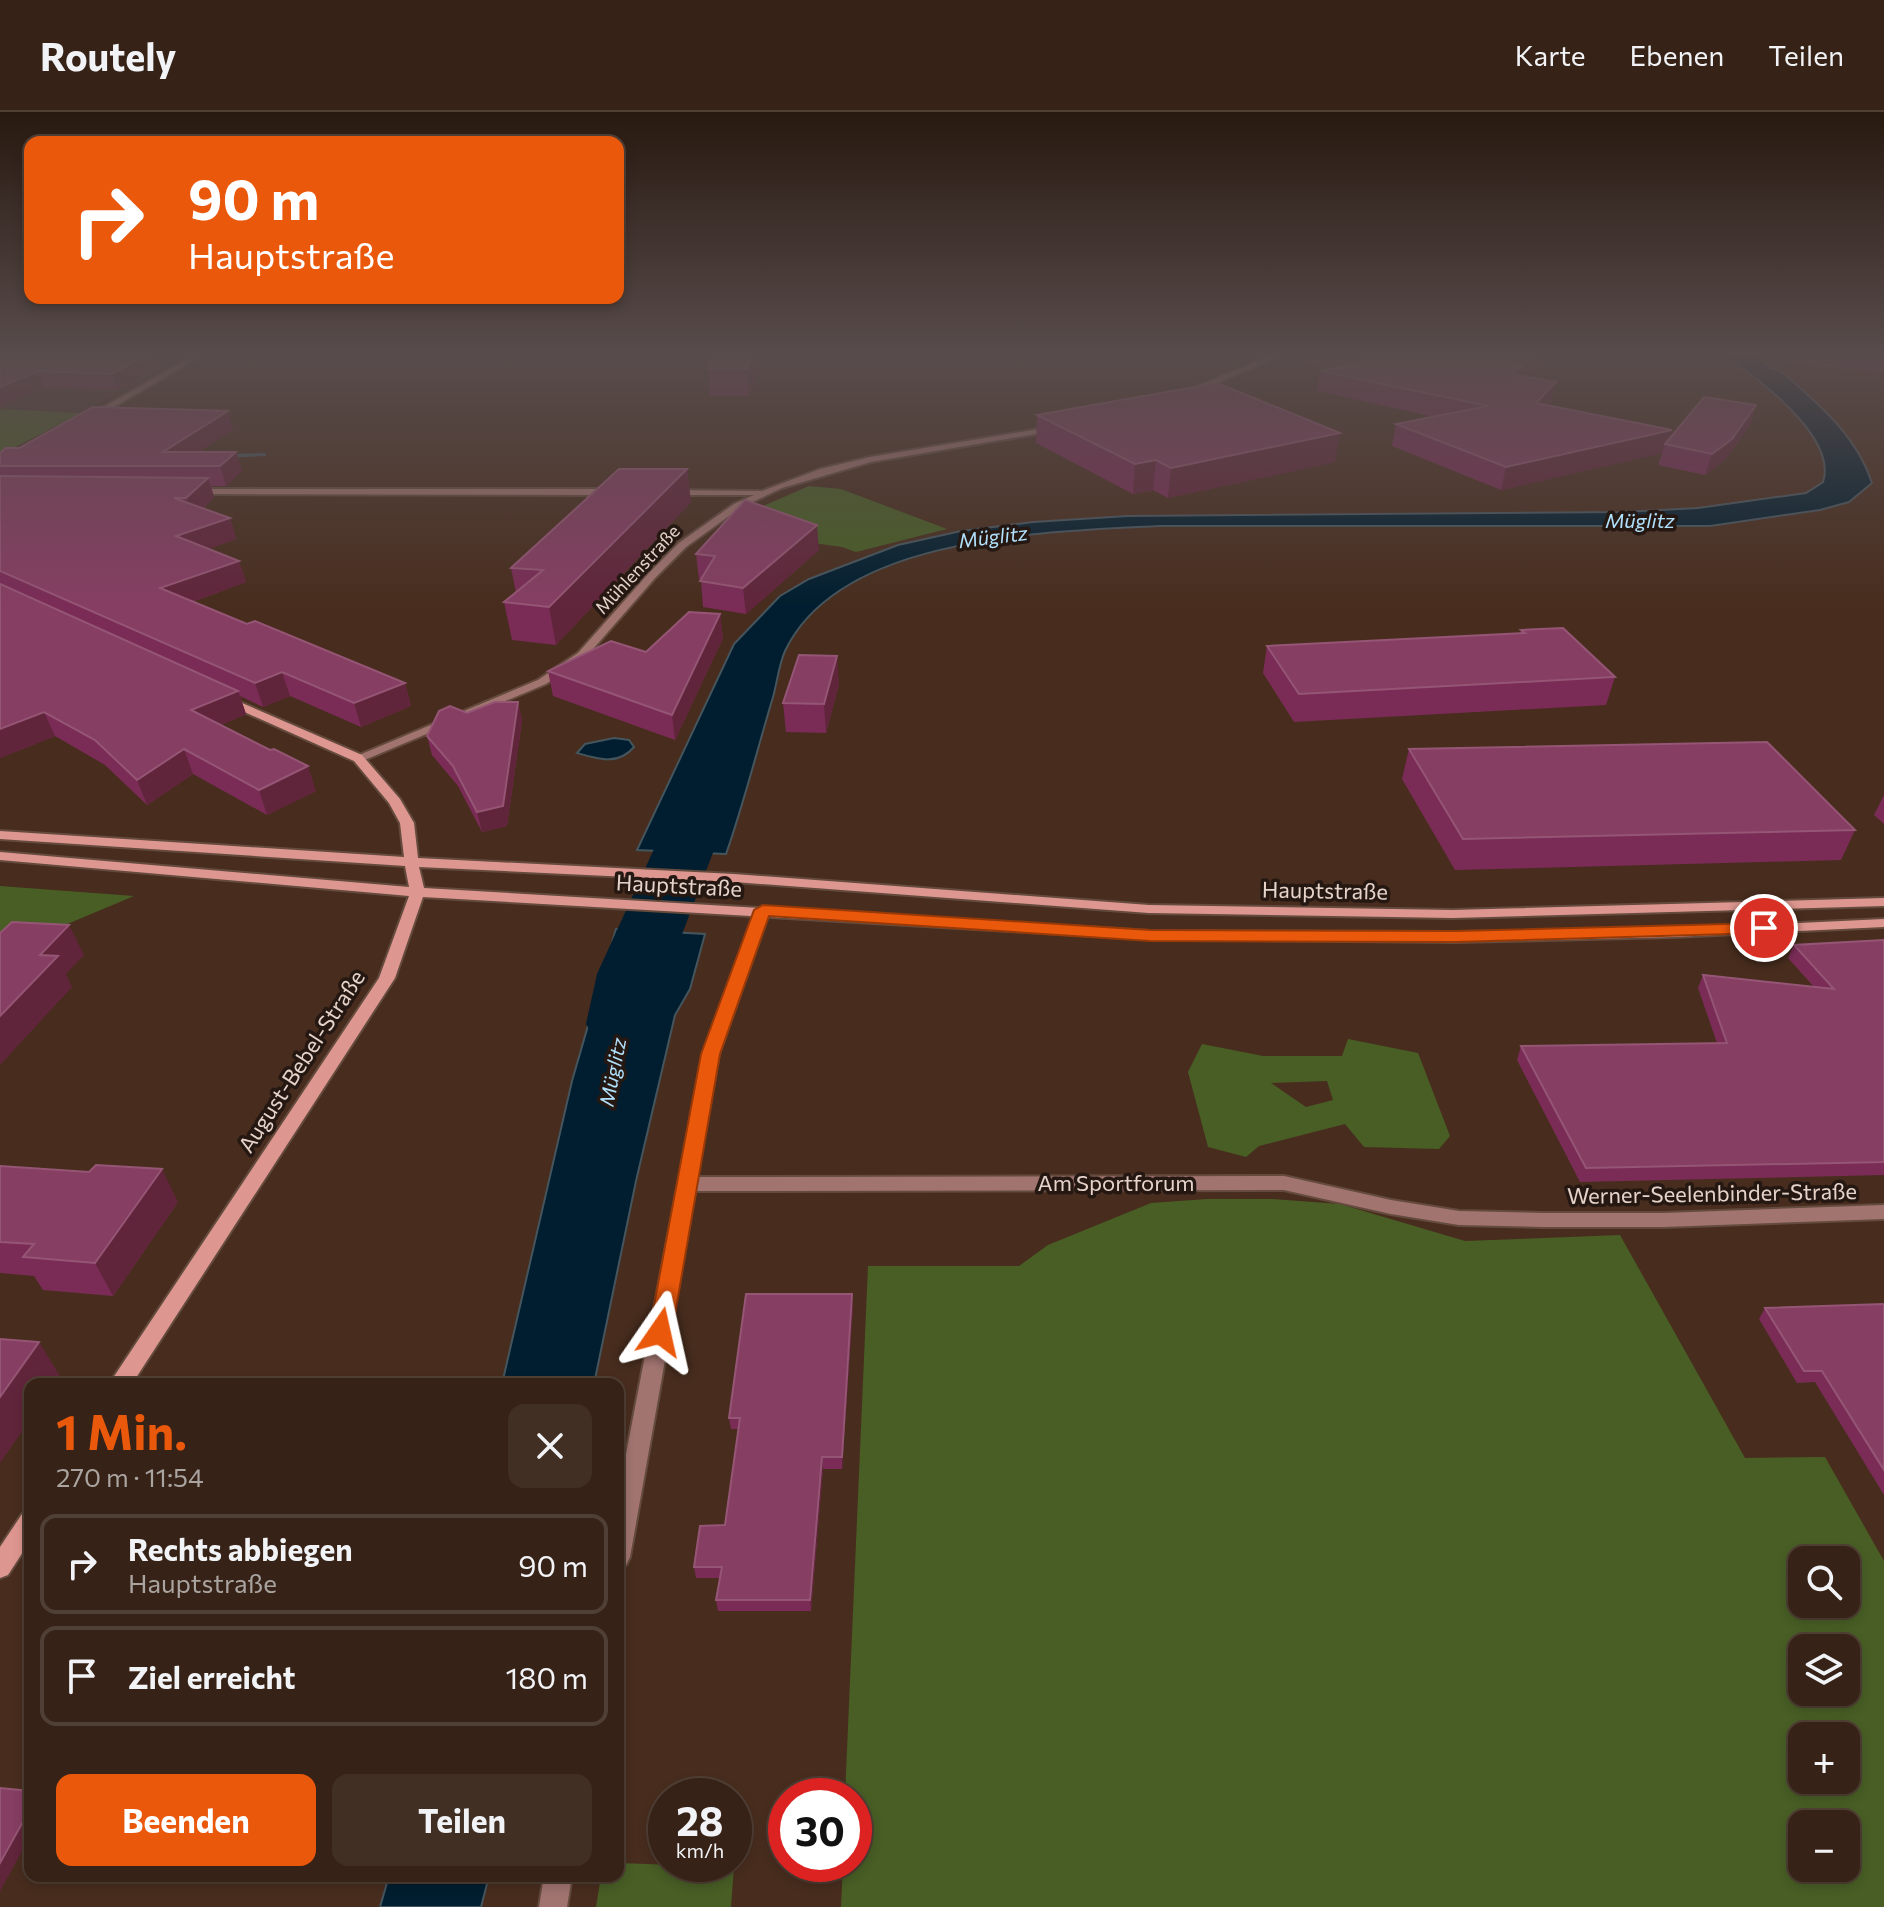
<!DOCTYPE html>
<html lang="de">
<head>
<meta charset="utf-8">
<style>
	body { margin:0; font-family:Commissioner,sans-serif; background:#412f23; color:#f1f3f6; height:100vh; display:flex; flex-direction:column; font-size:30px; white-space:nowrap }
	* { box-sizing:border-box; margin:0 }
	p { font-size:26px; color:#aaa4a1 }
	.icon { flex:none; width:44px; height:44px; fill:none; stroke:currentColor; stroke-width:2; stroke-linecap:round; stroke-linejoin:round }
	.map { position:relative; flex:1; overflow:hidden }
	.panel { position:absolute; left:24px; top:1266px; width:600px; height:504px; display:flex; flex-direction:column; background:#362216; border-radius:16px; box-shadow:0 4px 12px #0003,0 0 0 2px #503f35 }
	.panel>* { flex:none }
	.hud { position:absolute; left:24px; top:24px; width:600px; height:168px; border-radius:16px; box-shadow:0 4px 12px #0003,0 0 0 2px #503f35; background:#ea580c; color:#fff; overflow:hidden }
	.buttons { position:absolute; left:1788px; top:1434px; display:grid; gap:16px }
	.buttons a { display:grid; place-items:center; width:72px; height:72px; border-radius:16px; background:#362216; box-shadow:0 4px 12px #0003,0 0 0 2px #503f35; font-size:40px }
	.speed { position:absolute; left:648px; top:1666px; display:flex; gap:16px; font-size:40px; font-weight:700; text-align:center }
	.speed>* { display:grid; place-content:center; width:104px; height:104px; border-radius:50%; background:#362216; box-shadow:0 4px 12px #0003,0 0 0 2px #503f35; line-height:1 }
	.speed small { font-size:20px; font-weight:400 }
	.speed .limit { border:12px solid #d22; background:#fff; color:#111 }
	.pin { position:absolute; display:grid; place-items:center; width:68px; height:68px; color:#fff; margin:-34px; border:4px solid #fff; border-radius:50%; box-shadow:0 2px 8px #0007 }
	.me { position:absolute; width:88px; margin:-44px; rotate:11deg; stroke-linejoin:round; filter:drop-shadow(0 0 6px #0008) }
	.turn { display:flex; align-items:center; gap:28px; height:168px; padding:0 32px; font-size:36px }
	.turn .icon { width:104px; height:104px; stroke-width:2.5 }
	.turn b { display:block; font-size:56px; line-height:68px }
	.round { display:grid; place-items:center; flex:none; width:84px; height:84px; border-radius:16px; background:#412f23 }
	.headline { display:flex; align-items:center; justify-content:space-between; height:136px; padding:0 32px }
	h1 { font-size:48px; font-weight:700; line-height:60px; color:#ea580c }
	.action { display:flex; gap:16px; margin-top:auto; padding:16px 32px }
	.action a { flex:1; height:92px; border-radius:16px; background:#ea580c; color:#fff; font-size:32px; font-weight:700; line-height:92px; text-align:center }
	.action a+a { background:#412f23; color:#f1f3f6 }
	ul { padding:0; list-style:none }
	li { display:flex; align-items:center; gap:24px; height:100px; margin:0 16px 12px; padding:0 16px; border:4px solid #503f35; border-radius:16px }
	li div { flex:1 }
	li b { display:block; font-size:30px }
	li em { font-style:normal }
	header { display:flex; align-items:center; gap:48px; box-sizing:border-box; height:112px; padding:0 40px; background:#362216; border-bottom:2px solid #503f35 }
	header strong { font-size:38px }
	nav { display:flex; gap:44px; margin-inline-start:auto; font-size:28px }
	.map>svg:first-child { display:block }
	.education { fill:#4a3730 }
	.green { fill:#485e25; fill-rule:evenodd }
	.water { fill:#001e2f; stroke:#45555e; stroke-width:2 }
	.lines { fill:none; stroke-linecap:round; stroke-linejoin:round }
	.stream { fill:#45555e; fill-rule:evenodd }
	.river { fill:#001e2f; fill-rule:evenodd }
	.street-casing { stroke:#644b3d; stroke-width:4 }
	.secondary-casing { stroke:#644b3d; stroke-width:4 }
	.street { fill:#a17470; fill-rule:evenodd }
	.secondary { fill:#de9790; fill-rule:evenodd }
	.wall { fill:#7a2c57 }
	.shaded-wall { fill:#61253b }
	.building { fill:#863e63; stroke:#955574; stroke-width:2 }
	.route { fill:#ea580c; stroke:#983908; stroke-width:2 }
	.labels { text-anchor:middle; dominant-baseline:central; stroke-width:7; stroke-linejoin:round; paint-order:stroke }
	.far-street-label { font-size:18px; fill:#e6d4cb; stroke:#251812 }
	.far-water-label { font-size:20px; font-style:italic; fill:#b2e1fd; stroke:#251812 }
	.street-label { font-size:22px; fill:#e6d4cb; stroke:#251812 }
</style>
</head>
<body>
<header>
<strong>Routely</strong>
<nav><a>Karte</a><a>Ebenen</a><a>Teilen</a></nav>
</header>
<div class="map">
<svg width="1884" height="1795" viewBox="0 0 1884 1795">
	<rect width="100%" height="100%" fill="#482d1e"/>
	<polygon class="education" points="5,255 162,255 165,256 81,301 0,297 0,257"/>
	<g class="green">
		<polygon points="0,297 81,301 0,343"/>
		<polygon points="809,374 841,377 947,417 856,440 842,435 784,427 756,397"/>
		<polygon points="0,774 134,784 27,829 0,844"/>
		<path d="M1348,927L1418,941L1450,1024L1439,1037L1364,1035L1345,1012L1259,1034L1246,1045L1208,1035L1188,960L1202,932L1263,944H1342ZM1327,969L1333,988L1306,995L1271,971Z"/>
		<path d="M1207,1087H1272L1340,1092L1465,1129L1620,1123L1745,1346L1825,1345L1884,1449V1795H841L843,1752H854V1684H845L868,1154H1019L1048,1133L1151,1091ZM1846,1448V1492H1802V1448ZM1846,1536V1580H1802V1536ZM1846,1624V1668H1802V1624ZM1802,1712H1846V1756H1802Z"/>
		<polygon points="618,1751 734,1755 731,1795 596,1795 601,1764 618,1764"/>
	</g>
	<g class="water">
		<path d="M1723,242H1754L1770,256L1781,259C1818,292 1856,322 1872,371L1849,390L1820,398L1710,414H1159C1049,420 840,423 785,539C779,552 777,571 773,585C757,638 744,691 726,742L637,738L734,532L780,484L809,467L898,433L961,419L1033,410L1127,404L1623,400L1698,396L1806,381L1823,370C1838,325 1756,265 1723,242Z"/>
		<path d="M614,626L629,628L634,635C618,654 598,647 577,641L585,632Z"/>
		<polygon points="616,817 705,822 690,877 675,903 636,1069 594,1272 502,1272 572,969"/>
		<polygon points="389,1764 489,1764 481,1795 380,1795"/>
	</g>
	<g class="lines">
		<polygon class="stream" points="264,341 266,342 266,344 224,346 221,344 224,342"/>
		<path class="river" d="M718,631L738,636L746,648C723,719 694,788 669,858C659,884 664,904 648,928L622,935L596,928L586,912L597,862L659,726L690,648L698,636Z"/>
		<g class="street-casing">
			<g id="street">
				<polygon points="196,242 205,242 95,306 88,304"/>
				<polygon points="1274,242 1284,242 1194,281 1187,279"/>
				<polygon points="1057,314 1060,318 871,350 782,376 740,396 686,435 656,465 586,545 546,572 362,649 358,650 352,646 538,568 578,541 649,461 679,431 734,392 754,383 670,383 667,382 667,378 762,379 820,357 870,345"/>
				<polygon points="191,377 614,377 618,380 614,383 194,382 191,381"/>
				<polygon points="763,794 770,798 719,942 697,1065 1284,1064 1391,1088 1459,1099 1542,1101 1664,1101 1884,1093 1884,1107 1664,1115 1542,1115 1459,1113 1391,1102 1284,1078 695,1079 630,1445 626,1453 618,1456 618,1384 703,942 756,798"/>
				<polygon points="544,1764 572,1764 567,1795 539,1795"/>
			</g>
		</g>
		<g class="secondary-casing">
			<g id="secondary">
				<polygon points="226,584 362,643 400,687 414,711 418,746 734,762 1149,793 1453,798 1884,786 1884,794 1453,806 1149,801 734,770 419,755 424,776 1150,819 1456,820 1673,817 1884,807 1884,815 1673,825 1456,830 1150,827 423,785 395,866 132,1272 109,1272 379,866 409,784 0,748 0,740 409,775 405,754 0,727 0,719 404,745 400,711 389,691 354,649 222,590 220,588"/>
				<polygon points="30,1399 30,1429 8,1463 0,1466 0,1435 22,1402"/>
			</g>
		</g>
		<use href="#street" class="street"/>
		<use href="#secondary" class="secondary"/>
	</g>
	<g class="wall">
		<polygon points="0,242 184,242 177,246 155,246 158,256 117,278 44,275 0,294"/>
		<polygon points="1304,242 1554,242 1528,265 1551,290 1548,293 1670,326 1756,293 1750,313 1725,348 1705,363 1658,353 1662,341 1501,378 1392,334 1396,312 1435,305 1317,279 1320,259 1333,257 1303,251"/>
		<polygon points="1786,242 1884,242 1884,260 1789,252"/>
		<polygon points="760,253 749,284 710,284 708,257"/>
		<polygon points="228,299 233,317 198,340 236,340 242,359 226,374 211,374 214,385 203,397 230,406 236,427 208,437 239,449 246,470 192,490 247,512 405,571 411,594 361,615 290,584 263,595 240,584 246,602 221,613 316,679 267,703 193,662 147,693 105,653 55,624 0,646 0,341 19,336"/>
		<polygon points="1037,303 1335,350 1168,386 1153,378 1133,382 1036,331"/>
		<polygon points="687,357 691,390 556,533 512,528 504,490 516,481 511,456"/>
		<polygon points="819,438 746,502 703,495 701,468 699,467 696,442"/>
		<polygon points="720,502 723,526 675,628 553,584 548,559 646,540"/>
		<polygon points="1521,518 1615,565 1606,593 1294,610 1263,561 1267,534 1520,522"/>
		<polygon points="839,572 826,621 786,620 783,591"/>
		<polygon points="518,590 522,609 507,714 482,720 458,674 432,643 427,624 467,601"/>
		<polygon points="1409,637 1855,718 1841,748 1455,758 1402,667"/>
		<polygon points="1884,683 1884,712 1874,703"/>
		<polygon points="1884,828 1884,1063 1580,1070 1517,948 1521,934 1717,931 1698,876 1703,863 1814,875 1788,846 1794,833"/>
		<polygon points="0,1054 178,1090 113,1184 43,1178 34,1164 0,1161"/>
		<polygon points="1884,1192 1884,1383 1815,1270 1797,1271 1759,1207 1765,1196"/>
		<polygon points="853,1194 842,1357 823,1357 811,1499 718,1499 716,1488 720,1466 696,1466 694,1455 725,1413 738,1317 731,1317 729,1306"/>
	</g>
	<g class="shaded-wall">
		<polygon points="150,242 154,242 158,256 117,278 111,262"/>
		<polygon points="752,242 759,242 760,253 749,284 747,257"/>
		<polygon points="1357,242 1365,242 1364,247 1354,260"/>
		<polygon points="1536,242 1554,242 1507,283 1512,262"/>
		<polygon points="38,259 44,275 0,294 0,275"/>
		<polygon points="1556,270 1551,290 1531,312 1536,291"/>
		<polygon points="1756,293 1750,313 1725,348 1705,363 1712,342"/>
		<polygon points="228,299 233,317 177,354 163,340"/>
		<polygon points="1672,318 1668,333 1665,332 1662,341 1501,378 1506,355"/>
		<polygon points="1340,321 1335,350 1168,386 1171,356"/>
		<polygon points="236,340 242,359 226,374 220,354"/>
		<polygon points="1156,348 1153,378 1133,382 1135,352"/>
		<polygon points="687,357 691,390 556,533 549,495"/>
		<polygon points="208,366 214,385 193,406 186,386"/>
		<polygon points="230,406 236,427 184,445 176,424"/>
		<polygon points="817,413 819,438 746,502 743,476"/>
		<polygon points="239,449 246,470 168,498 160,476"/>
		<polygon points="720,502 723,526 675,628 672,603"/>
		<polygon points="837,544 839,572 826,621 824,592"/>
		<polygon points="282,560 290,584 263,595 255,571"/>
		<polygon points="405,571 411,594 361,615 354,591"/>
		<polygon points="238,579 246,602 200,622 191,598"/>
		<polygon points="518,590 522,609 507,714 482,720 477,700"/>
		<polygon points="44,600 55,624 0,646 0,617"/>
		<polygon points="184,637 193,662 147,693 137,668"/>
		<polygon points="308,654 316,679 267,703 259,678"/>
		<polygon points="69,813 84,843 66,862 72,875 0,953 0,904 40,843"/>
		<polygon points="162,1057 178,1090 113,1184 95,1151"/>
		<polygon points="852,1182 853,1194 842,1357 842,1345"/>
		<polygon points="39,1230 60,1264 55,1272 30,1272 30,1308 0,1351 0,1285"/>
		<polygon points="822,1345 823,1357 811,1499 810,1488"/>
		<polygon points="30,1697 30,1725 0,1779 0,1751"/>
	</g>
	<g class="building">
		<polygon points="0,242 150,242 111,262 38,259 0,275"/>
		<polygon points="714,242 752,242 747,257 708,257"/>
		<polygon points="1365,242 1536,242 1512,262 1556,270 1536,291 1672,318 1506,355 1396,312 1488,294 1320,259 1379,248 1364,245"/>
		<polygon points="1217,271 1340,321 1171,356 1156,348 1135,352 1037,303"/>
		<polygon points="1704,285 1756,293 1732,327 1712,342 1665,332"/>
		<polygon points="93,295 228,299 163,340 236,340 220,354 0,354 0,341 6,336 19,336"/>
		<polygon points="619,357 687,357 549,495 504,490 543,458 511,456"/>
		<polygon points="0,364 208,366 186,386 174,386 230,406 176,424 239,449 160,476 247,512 255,509 405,571 354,591 282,560 255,571 0,459"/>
		<polygon points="745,388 817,413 743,476 700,469 715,444 696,442"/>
		<polygon points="0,472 238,579 191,598 270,638 274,637 308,654 259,678 184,637 137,668 95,628 44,600 0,617"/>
		<polygon points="689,500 720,502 672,603 548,559 611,529 646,540"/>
		<polygon points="1563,516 1615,565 1299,582 1267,534 1525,521 1521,518"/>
		<polygon points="799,543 837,544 824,592 783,591"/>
		<polygon points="495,590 518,590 503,694 477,700 453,654 427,624 439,599 450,594 467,601"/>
		<polygon points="1767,630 1855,718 1463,727 1409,637"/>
		<polygon points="12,810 69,813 40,843 58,844 0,904 0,821"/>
		<polygon points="1884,828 1884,1050 1586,1056 1521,934 1727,931 1703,863 1834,877 1794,833"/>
		<polygon points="96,1053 162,1057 95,1151 23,1145 34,1132 0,1130 0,1054 89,1060"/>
		<polygon points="746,1182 852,1182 842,1345 822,1345 810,1488 716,1488 722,1455 694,1455 700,1414 725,1413 740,1306 729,1306"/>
		<polygon points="1884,1192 1884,1358 1822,1259 1804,1259 1765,1196"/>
		<polygon points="0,1227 39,1230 0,1285"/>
		<polygon points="0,1676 30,1679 30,1697 0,1751"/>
	</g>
	<linearGradient id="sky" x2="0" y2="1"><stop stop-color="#281910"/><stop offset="0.49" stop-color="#584c4c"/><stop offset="1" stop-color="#584c4c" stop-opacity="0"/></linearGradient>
	<rect width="1884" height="494" fill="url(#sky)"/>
	<polygon class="route" points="763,793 1150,818 1456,819 1764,811 1772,816 1764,821 1456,830 1150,829 769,804 720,942 672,1220 668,1226 660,1229 652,1226 649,1220 701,942 754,798"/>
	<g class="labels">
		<g class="far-street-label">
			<text transform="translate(637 457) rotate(-47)">Mühlenstraße</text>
		</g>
		<g class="far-water-label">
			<text x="1640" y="408">Müglitz</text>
			<text transform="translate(993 424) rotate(-7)">Müglitz</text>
			<text transform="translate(612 960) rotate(-79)">Müglitz</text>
		</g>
		<g class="street-label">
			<text transform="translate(679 773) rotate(3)">Hauptstraße</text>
			<text transform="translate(1325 778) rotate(1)">Hauptstraße</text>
			<text transform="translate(301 949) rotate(-57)">August-Bebel-Straße</text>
			<text x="1116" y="1070">Am Sportforum</text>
			<text transform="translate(1712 1081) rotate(-1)">Werner-Seelenbinder-Straße</text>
		</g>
	</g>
</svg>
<div class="buttons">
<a><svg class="icon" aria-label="search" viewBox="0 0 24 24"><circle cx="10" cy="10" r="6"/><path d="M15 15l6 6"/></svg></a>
<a><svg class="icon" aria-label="layers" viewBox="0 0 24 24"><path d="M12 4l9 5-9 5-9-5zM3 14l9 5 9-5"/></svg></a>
<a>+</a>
<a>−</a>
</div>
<div class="speed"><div>28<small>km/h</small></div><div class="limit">30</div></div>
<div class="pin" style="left:1764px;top:816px;background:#d93025"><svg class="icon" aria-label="arrive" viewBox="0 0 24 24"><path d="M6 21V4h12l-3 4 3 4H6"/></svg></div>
<svg class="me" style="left:660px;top:1220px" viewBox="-20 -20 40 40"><path d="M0-17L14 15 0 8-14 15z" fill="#ea580c" stroke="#fff" stroke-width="4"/></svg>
<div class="hud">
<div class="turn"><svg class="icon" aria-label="right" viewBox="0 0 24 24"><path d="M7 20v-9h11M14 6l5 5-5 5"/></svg><div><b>90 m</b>Hauptstraße</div></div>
</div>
<section class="panel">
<div class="headline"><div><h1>1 Min.</h1><p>270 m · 11:54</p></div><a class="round"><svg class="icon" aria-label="close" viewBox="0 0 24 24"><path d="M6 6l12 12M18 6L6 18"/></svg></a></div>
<ul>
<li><svg class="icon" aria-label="right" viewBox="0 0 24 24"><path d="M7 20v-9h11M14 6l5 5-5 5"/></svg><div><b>Rechts abbiegen</b><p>Hauptstraße</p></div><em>90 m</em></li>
<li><svg class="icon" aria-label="arrive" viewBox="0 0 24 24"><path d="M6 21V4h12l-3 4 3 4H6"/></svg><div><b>Ziel erreicht</b></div><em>180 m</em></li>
</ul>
<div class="action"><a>Beenden</a><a>Teilen</a></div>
</section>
</div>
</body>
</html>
